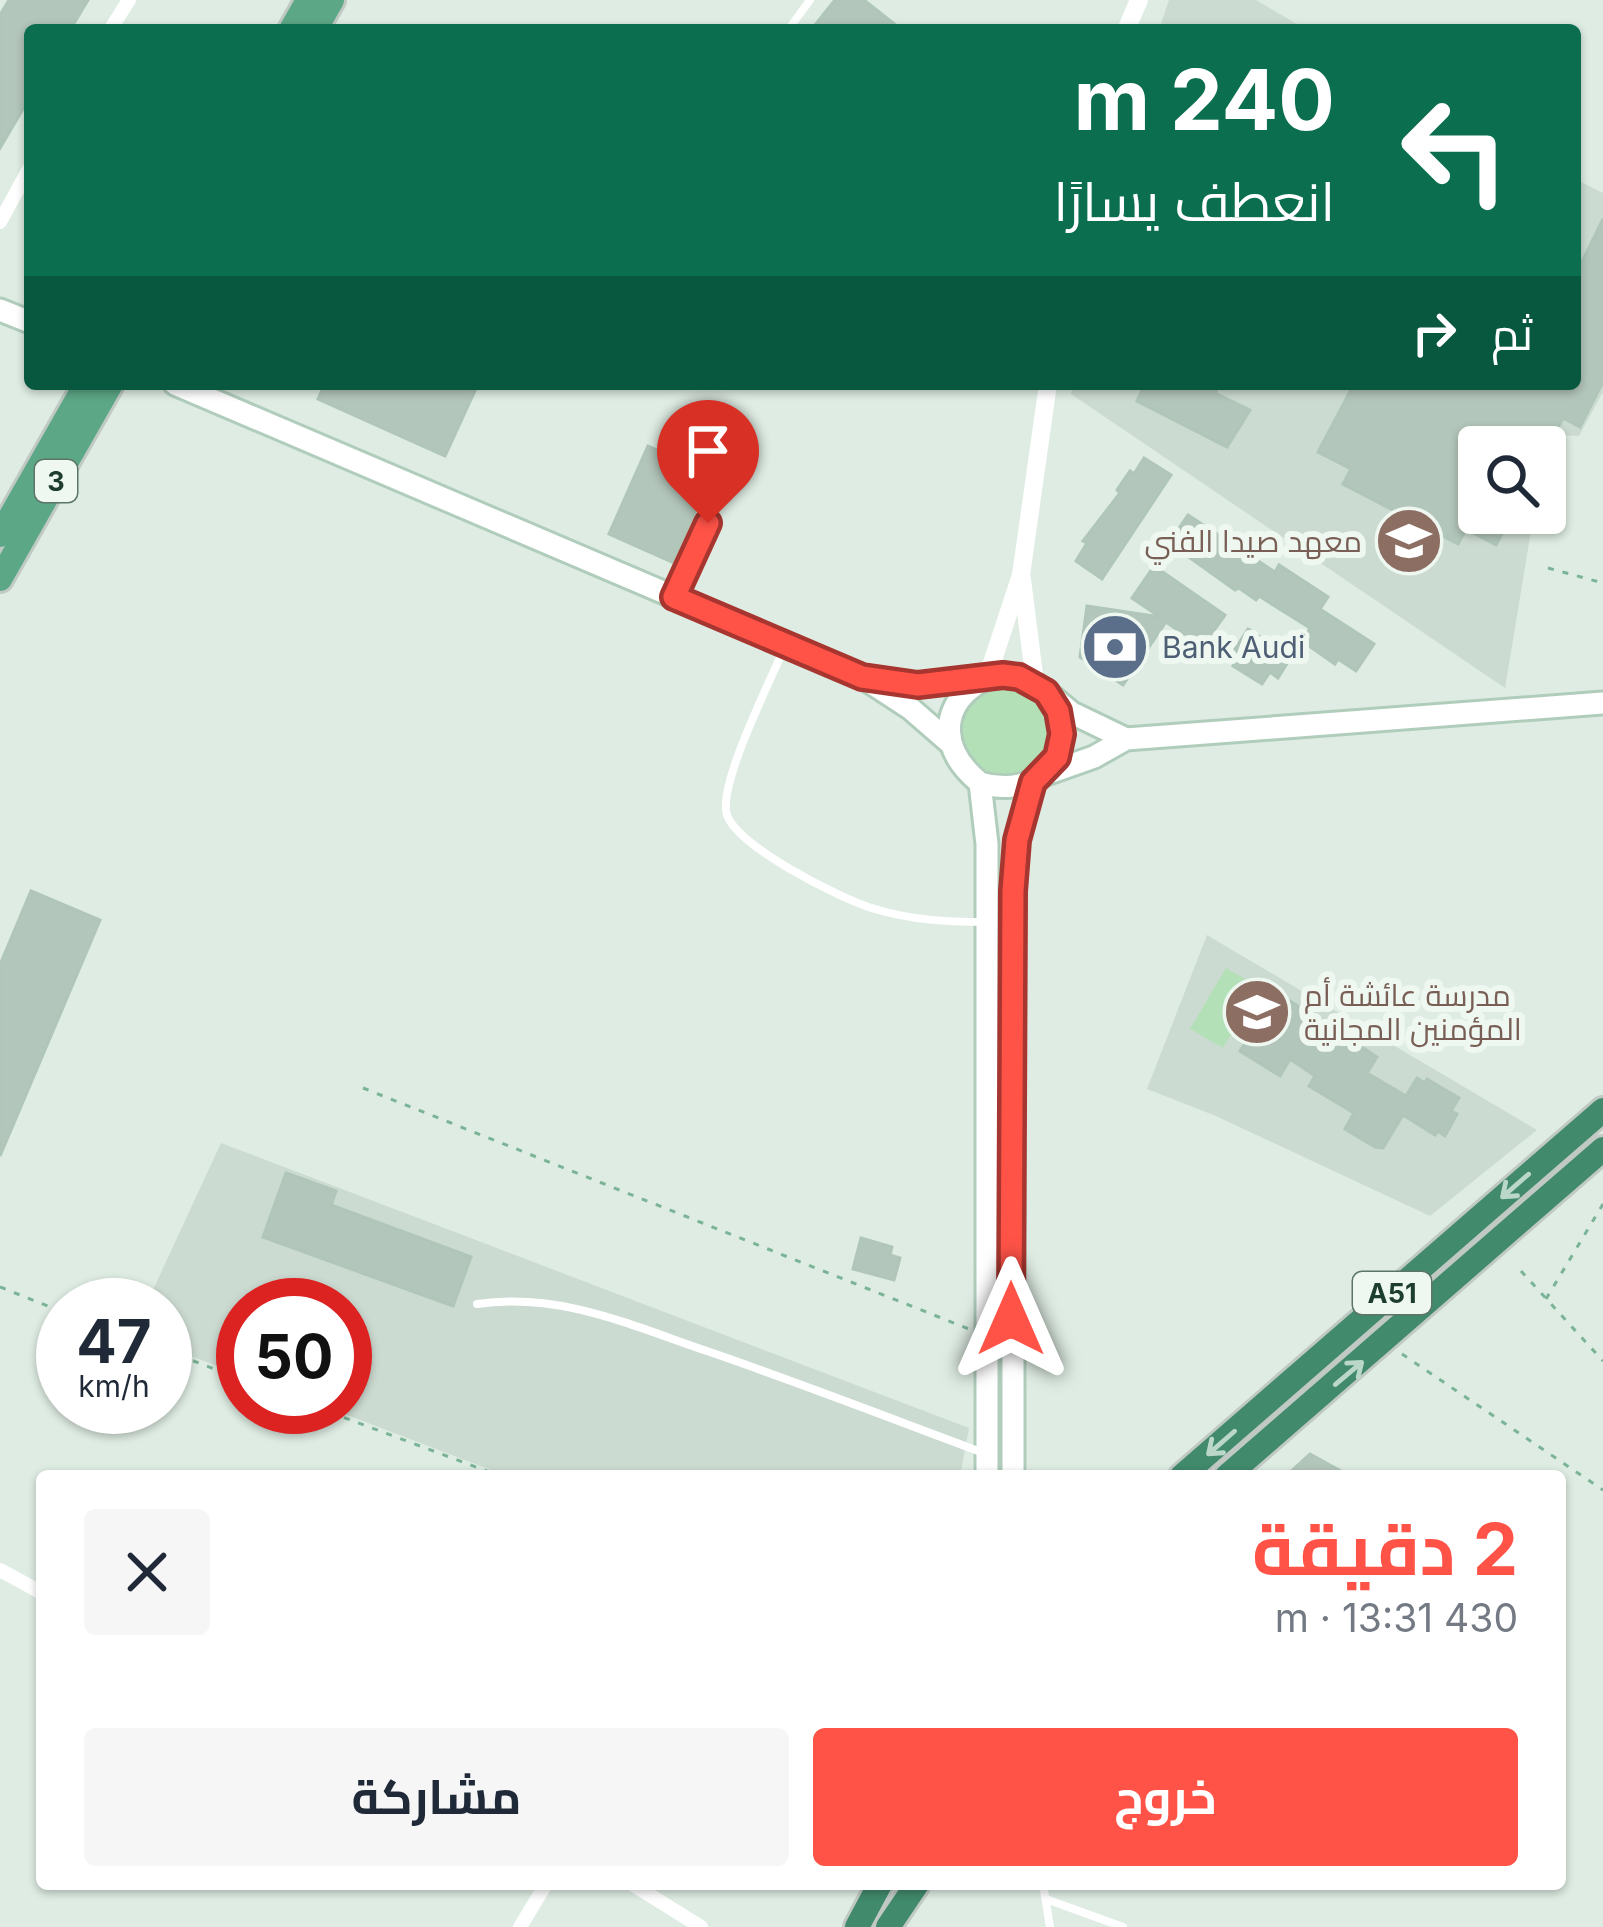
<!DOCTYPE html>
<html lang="ar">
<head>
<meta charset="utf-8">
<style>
	body { margin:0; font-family:Inter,Cairo,sans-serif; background:#f6f6f7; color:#1f2937; direction:rtl; height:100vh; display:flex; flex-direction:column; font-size:45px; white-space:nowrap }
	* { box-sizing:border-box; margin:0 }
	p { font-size:39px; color:#747a83 }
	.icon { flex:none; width:66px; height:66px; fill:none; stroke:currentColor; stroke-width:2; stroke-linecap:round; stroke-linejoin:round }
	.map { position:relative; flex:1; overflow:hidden; direction:ltr }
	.details { position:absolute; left:36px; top:1470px; width:1530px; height:420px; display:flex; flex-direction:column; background:#fff; border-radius:12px; box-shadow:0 3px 9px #0004; direction:rtl }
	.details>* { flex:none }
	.hud { position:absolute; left:24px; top:24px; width:1557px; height:366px; border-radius:12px; box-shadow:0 3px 9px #0004; direction:rtl; background:#0b6e4f; color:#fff; overflow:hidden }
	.fabs { position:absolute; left:1458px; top:426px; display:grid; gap:24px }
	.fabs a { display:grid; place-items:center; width:108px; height:108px; border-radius:12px; background:#fff; box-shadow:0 3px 9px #0004; font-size:60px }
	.speed { position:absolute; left:36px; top:1278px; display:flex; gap:24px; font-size:60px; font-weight:700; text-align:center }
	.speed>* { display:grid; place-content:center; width:156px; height:156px; border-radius:50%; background:#fff; box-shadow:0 3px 9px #0004; line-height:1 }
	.speed small { font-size:30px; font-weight:400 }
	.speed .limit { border:18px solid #d22; background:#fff; color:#111 }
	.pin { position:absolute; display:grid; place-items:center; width:102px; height:102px; color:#fff; margin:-123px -51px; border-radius:50% 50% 50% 0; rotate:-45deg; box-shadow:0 0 12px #0007 }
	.pin .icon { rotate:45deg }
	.me { position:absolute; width:132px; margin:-66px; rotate:0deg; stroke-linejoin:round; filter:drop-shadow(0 0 9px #0008) }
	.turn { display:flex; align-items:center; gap:42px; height:252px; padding:0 48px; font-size:54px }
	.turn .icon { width:156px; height:156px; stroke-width:2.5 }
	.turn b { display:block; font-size:84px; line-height:102px }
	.then { display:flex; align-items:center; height:114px; padding:0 48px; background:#0003; gap:24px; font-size:45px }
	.round { display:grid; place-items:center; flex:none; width:126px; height:126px; border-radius:12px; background:#f6f6f7 }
	.summary { display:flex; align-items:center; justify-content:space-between; height:204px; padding:0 48px }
	h1 { font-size:72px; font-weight:700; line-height:90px; color:#ff5348 }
	.primary-button { display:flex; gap:24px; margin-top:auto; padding:24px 48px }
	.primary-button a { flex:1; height:138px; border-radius:12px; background:#ff5348; color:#fff; font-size:48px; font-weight:700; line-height:138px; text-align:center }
	.primary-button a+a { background:#f6f6f7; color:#1f2937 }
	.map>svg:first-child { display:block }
	.built { fill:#ccdbd1 }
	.green { fill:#b3e0b7 }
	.building { fill:#b3c6bb; stroke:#afc6b8; stroke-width:3 }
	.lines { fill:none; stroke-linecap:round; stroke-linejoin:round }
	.secondary-casing { stroke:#b0cdbc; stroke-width:27 }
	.primary-casing { stroke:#c0c9c4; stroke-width:30 }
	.trunk-casing { stroke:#c0c9c4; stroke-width:30 }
	.path { stroke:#7ab396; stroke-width:3; stroke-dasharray:6 9; stroke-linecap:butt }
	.service { stroke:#fff; stroke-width:8 }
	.minor { stroke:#fff; stroke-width:14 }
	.tertiary { stroke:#fff; stroke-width:18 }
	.secondary { stroke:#fff; stroke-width:21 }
	.primary { stroke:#5ca786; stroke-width:24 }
	.trunk { stroke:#418a6c; stroke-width:24 }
	.oneway { stroke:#bad7c9 }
	.route-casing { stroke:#a6362f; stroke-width:30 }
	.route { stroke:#ff5348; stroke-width:21 }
	.labels { text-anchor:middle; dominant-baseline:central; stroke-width:12; stroke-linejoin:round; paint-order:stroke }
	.shield { fill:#eef8f1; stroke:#5c7568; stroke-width:3 }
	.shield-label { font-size:27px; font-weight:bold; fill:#1d3d2e }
	.education-label { font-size:30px; fill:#785e54; stroke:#eef8f1; text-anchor:end }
	.service-label { font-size:30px; fill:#4e5e75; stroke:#eef8f1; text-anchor:start }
</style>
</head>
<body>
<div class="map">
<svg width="1603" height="1927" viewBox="0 0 1603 1927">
	<rect width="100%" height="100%" fill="#deece3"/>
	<g class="built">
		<polygon points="1169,0 1256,0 1307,30 1159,30"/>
		<polygon points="1575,179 1603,193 1603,392 1579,436 1560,435 1545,477 1545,447 1479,447 1479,513 1534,513 1505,688 1071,394 1073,384 1575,384"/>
		<polygon points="1207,935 1537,1130 1430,1216 1216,1116 1147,1089"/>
		<polygon points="221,1143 969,1428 960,1476 507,1476 326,1407 345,1407 345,1305 243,1305 243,1376 165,1346 165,1305 146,1305"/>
	</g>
	<g class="green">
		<circle cx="1005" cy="730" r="46"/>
		<polygon points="1226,968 1259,987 1223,1048 1190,1029"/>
	</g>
	<g class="building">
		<polygon points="9,0 88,0 70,30 30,30 30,97 0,148 0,15"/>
		<polygon points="835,0 864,0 902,30 811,30"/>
		<polygon points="1603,219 1603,382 1580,427 1563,418 1548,447 1479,447 1479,513 1513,513 1496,545 1466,529 1458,544 1343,484 1351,469 1318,452 1354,384 1575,384 1575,276"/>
		<polygon points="325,384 478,384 445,456 318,399"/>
		<polygon points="1145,384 1220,384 1215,393 1250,410 1227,447 1137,401"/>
		<polygon points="648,446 712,474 672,562 609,534"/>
		<polygon points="1144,458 1171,475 1102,579 1076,561 1087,543 1083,541 1120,493 1117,490 1130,471 1134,474"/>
		<polygon points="1188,515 1275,572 1279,565 1328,597 1320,609 1374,644 1356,671 1338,659 1335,664 1302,641 1310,628 1259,596 1256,600 1239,588 1235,590 1169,543"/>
		<polygon points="1154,566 1225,615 1202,647 1166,622 1123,685 1080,657 1087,606 1160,617 1132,598"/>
		<polygon points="1248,629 1291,657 1278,678 1270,672 1262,684 1233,666 1235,662 1229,658"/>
		<polygon points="31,891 100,920 0,1156 0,965"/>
		<polygon points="1276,992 1377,1057 1367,1073 1406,1096 1417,1078 1425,1083 1427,1079 1459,1098 1451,1111 1457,1114 1445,1136 1438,1131 1435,1135 1403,1115 1383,1148 1375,1147 1345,1129 1354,1113 1309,1086 1315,1076 1290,1059 1280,1076 1240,1051 1249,1037 1244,1034"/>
		<polygon points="286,1173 336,1191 331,1205 471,1257 453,1306 263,1237"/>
		<polygon points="861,1238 892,1247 890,1255 900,1258 894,1280 853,1269"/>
		<polygon points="1310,1454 1350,1476 1286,1476"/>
	</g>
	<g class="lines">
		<g class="secondary-casing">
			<g id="secondary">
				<polyline points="0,310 30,322"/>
				<polyline points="175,384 862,677 911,709 949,742"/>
				<polyline points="868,678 918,685 980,681"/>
				<polyline points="1054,698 1072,713 1126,739"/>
				<polyline points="1043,775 1094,757 1126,739 1603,703"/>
				<path d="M980,783C1017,794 1060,780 1062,735C1063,723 1058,710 1051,700C1007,634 896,714 980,783L987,844V1476"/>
				<polyline points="1013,1476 1013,891 1017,840 1033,782"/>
			</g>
		</g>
		<g class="primary-casing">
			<g id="primary">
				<polyline points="291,30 308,0"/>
				<polyline points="315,30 332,0"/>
				<polyline points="0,535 86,384"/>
				<polyline points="0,579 111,384"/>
			</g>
		</g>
		<g class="trunk-casing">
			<g id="trunk">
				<polyline points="1182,1476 1603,1110"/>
				<polyline points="1227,1476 1603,1149"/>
				<polyline points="857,1927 880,1884"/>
				<polyline points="888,1927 917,1884"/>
			</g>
		</g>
		<g class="path">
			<polyline points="1548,568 1603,583"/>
			<polyline points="363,1088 969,1329"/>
			<polyline points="1521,1271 1603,1361"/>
			<polyline points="0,1287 63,1312"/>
			<polyline points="1546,1299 1603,1204"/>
			<polyline points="165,1350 243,1380"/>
			<polyline points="1402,1354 1603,1490"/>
			<polyline points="316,1407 500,1476"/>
		</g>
		<g class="service">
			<polyline points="788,30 810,0"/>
			<polyline points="675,596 742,448"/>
			<path d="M785,646C770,682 722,776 726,811C730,844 843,900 875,909C911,920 948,922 985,922"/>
			<path d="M477,1304C560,1292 630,1325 707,1351C800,1383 891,1418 983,1453"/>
			<polyline points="1043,1884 1050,1927"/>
			<polyline points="1046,1899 1123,1927"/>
		</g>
		<g class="minor">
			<polyline points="110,30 129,0"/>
			<polyline points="0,222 30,167"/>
			<polyline points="0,1570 42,1593"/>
			<polyline points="632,1884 701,1927"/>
			<polyline points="520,1927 546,1884"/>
		</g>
		<g class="tertiary">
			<polyline points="1126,30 1139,0"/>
			<polyline points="1022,579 1035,683"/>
			<polyline points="987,678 1021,575 1048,384"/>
		</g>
		<use href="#secondary" class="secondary"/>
		<use href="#primary" class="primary"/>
		<use href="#trunk" class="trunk"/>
	</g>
	<defs><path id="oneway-shaft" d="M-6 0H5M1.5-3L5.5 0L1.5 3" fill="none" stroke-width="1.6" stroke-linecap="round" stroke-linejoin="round" transform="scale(3)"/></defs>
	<g class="oneway">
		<use href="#oneway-shaft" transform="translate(1515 1186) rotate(139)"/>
		<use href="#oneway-shaft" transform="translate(1349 1373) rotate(-40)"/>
		<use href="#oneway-shaft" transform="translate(1221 1443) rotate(139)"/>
	</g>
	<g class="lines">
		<g class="route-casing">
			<polyline id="route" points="708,523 674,597 862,677 918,685 1003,675 1019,677 1046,692 1058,711 1062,734 1057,757 1033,782 1017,840 1013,891 1011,1319"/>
		</g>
		<use href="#route" class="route"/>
	</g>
	<defs>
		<g id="school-disc" transform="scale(3.45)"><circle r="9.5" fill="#8d6e63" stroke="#eef8f1"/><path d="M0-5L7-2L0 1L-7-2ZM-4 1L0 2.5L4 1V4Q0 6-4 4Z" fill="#fff"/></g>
		<g id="bank-disc" transform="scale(3.45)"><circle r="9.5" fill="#5c6f8a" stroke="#eef8f1"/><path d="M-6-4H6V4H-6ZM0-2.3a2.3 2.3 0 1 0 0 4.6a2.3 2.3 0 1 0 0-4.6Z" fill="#fff"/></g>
	</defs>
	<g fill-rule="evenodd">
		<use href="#school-disc" x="1409" y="541"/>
		<use href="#bank-disc" x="1115" y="647"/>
		<use href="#school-disc" x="1257" y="1012"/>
	</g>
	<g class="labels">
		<g class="shield">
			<rect x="35" y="460" width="42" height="42" rx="9"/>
			<rect x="1353" y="1272" width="78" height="42" rx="9"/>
		</g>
		<g class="shield-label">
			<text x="56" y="481">3</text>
			<text x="1392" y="1293">A51</text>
		</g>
		<g class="education-label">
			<text x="1362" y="541">معهد صيدا الفني</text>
			<text x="1304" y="995" text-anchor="start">مدرسة عائشة أم<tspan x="1304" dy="34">المؤمنين المجانية</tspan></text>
		</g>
		<g class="service-label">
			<text x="1162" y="647">Bank Audi</text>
		</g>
	</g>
</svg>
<div class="fabs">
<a><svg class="icon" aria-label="search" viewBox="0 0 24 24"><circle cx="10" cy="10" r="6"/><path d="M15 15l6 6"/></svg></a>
</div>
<div class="speed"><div>47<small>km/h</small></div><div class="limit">50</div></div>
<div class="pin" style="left:708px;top:523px;background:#d93025"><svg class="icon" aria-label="arrive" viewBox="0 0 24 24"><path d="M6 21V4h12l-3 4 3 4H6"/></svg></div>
<svg class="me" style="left:1011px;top:1319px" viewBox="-20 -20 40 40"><path d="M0-17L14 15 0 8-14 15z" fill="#ff5348" stroke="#fff" stroke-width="4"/></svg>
<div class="hud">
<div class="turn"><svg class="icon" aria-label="left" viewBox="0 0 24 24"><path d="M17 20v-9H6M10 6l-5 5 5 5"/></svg><div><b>240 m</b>انعطف يسارًا</div></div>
<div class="then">ثم<svg class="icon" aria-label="right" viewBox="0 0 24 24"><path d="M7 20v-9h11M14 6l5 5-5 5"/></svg></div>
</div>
<section class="details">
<div class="summary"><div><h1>2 دقيقة</h1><p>430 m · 13:31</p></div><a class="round"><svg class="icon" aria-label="close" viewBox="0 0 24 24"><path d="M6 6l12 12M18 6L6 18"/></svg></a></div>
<div class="primary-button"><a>خروج</a><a>مشاركة</a></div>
</section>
</div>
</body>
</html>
